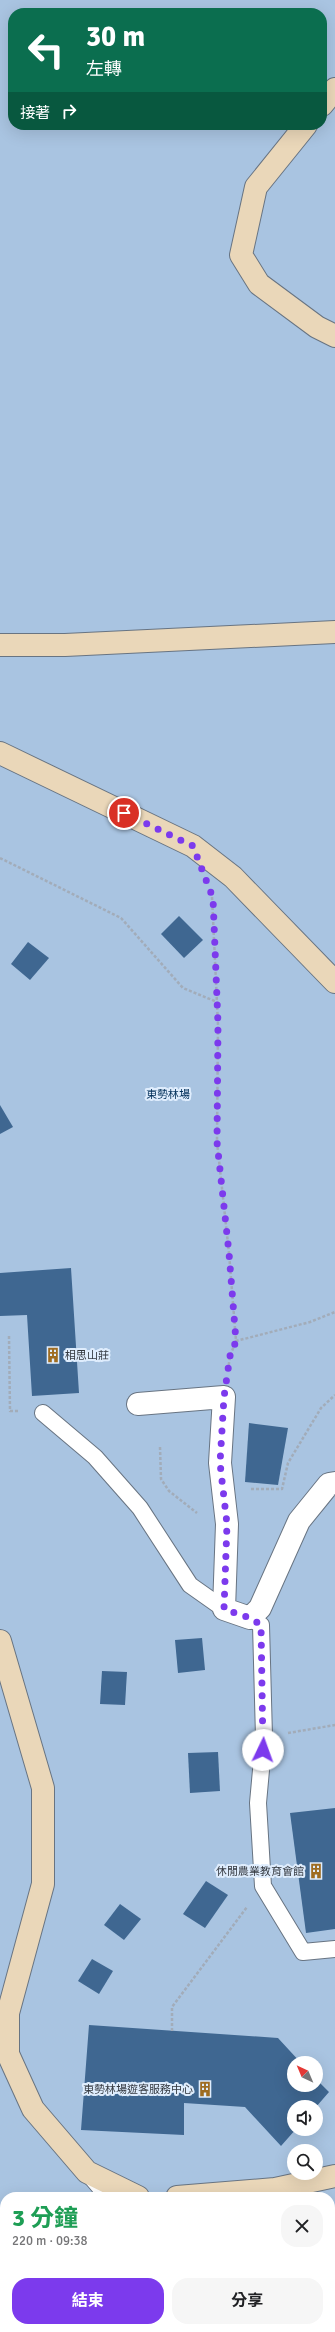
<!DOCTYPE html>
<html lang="zh-TW">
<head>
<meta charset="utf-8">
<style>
	body { margin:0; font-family:Signika,"Noto Sans TC",sans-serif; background:#f6f6f6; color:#202124; height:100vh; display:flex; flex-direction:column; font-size:15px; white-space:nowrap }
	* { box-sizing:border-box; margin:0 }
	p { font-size:13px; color:#757577 }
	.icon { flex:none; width:22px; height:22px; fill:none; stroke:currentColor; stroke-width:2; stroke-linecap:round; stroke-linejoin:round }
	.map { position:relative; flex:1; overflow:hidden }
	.side { position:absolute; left:0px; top:2192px; width:335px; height:140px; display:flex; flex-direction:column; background:#fff; border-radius:16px 16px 0 0; box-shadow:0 4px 16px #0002 }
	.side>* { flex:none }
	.banner { position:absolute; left:8px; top:8px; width:319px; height:122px; border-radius:16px; box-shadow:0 4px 16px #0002; background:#0b6e4f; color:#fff; overflow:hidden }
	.needle { width:26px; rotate:316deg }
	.buttons { position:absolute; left:287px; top:2056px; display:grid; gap:8px }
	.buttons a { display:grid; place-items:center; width:36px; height:36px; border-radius:50%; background:#fff; box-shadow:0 4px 16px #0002; font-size:20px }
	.pin { position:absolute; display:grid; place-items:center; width:34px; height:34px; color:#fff; margin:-17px; border:2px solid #fff; border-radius:50%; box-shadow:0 1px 4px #0007 }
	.me { position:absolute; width:44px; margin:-22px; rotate:3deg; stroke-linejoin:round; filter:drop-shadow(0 0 3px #0008) }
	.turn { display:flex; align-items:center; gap:14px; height:84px; padding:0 12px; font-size:18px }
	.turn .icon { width:52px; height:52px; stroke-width:2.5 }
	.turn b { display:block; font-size:28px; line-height:34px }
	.then { display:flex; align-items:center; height:38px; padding:0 12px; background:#0003; gap:8px; font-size:15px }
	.round { display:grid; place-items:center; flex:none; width:42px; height:42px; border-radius:16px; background:#f6f6f6 }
	.summary { display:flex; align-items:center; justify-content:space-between; height:68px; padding:0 12px }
	h1 { font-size:24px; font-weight:700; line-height:30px; color:#1e9e55 }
	.action { display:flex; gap:8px; margin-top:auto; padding:8px 12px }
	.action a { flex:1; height:46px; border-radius:16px; background:#7c3aed; color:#fff; font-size:16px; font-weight:700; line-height:46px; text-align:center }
	.action a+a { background:#f6f6f6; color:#202124 }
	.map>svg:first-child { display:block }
	.green { fill:#a9c4e1; fill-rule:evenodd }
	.building { fill:#3f6791 }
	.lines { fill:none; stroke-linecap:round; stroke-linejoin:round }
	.lane-casing { stroke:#687482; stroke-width:18 }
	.street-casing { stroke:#687482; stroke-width:24 }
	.secondary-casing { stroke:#687482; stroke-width:24 }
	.path { stroke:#a2acb9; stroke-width:2.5; stroke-dasharray:3 2; stroke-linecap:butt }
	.lane { stroke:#fff; stroke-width:16 }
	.street { stroke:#fff; stroke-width:22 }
	.secondary { stroke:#ead7b9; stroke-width:22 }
	.route { stroke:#7c3aed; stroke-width:7; stroke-dasharray:0 12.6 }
	.labels { text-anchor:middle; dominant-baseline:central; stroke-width:4; stroke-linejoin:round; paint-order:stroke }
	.park-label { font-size:11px; fill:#002f59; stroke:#dfedfd }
	.poi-label { font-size:11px; fill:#343940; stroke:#dfedfd; text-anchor:end }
</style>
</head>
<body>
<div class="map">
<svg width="335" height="2332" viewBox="0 0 335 2332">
	<rect width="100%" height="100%" fill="#dfedfd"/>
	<path class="green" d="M0,0H335V2332H0ZM13,13H322V125H13ZM294,2063H316V2085H294ZM294,2107H316V2129H294ZM294,2151H316V2173H294ZM5,2197H330V2327H5Z"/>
	<g class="building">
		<polygon points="179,916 203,940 184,958 161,934"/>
		<polygon points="28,942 49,958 30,980 11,964"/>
		<polygon points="0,1105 13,1127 0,1134"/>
		<polygon points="71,1268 79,1393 32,1396 27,1315 0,1316 0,1273"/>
		<polygon points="249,1423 288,1428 278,1485 245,1482"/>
		<polygon points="202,1638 205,1670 178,1673 175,1640"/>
		<polygon points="102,1671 127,1672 125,1705 100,1704"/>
		<polygon points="218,1752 220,1791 190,1793 188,1753"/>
		<polygon points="335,1808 335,1929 306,1933 290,1813"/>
		<polygon points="206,1881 228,1895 205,1928 183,1914"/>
		<polygon points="120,1904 141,1919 124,1940 104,1925"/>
		<polygon points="92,1959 113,1971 99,1994 78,1981"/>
		<polygon points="89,2025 278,2038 301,2063 294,2063 294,2085 316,2085 316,2079 329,2092 316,2107 294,2107 294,2129 296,2129 281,2146 245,2107 184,2103 184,2135 81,2130"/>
	</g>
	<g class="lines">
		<g class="lane-casing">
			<g id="lane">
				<polyline points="43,1413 95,1457 140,1508 190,1585 224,1609"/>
				<polyline points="250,1618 261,1625 264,1737 258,1803 263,1886 303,1952 335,1949"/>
				<polyline points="91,2177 108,2197"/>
				<polyline points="204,2327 208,2331 230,2327"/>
			</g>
		</g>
		<g class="street-casing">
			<polyline id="street" points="138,1404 224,1397 220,1463 227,1524 224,1609 250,1618 260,1608 299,1521 329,1484 335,1483"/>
		</g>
		<g class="secondary-casing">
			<g id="secondary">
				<polyline points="322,105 335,89"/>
				<polyline points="306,125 256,187 241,255 259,284 317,327 335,336"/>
				<polyline points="0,645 65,645 335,632"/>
				<polyline points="0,753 193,846 233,877 335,982"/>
				<polyline points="0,1641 43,1788 43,1884 8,2013 8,2054 33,2109 87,2172 138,2197"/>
				<polyline points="177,2197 275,2189 335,2176"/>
			</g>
		</g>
		<g class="path">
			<polyline points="0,858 121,918 183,988 217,1002"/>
			<polyline points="212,897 218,1025 217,1142 229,1253 236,1341"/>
			<polyline points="9,1336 10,1411 19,1411"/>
			<polyline points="228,1370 230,1356 236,1341 310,1322 335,1312"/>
			<polyline points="160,1447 161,1479 169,1491 197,1513"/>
			<polyline points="251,1489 282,1489 288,1463 321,1408 335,1395"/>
			<polyline points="288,1733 335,1725"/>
			<polyline points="172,2031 172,2007 247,1907"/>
			<polyline points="0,2211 5,2217"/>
			<polyline points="330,2265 335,2268"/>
			<polyline points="330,2323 335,2310"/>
			<polyline points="99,2327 104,2332"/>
			<polyline points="327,2332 329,2327"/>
		</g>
		<use href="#lane" class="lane"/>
		<use href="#street" class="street"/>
		<use href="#secondary" class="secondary"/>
	</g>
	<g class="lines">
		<polyline class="route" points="124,813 193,846 213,898 218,1024 217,1142 229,1253 236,1341 230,1356 224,1397 220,1463 227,1524 224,1609 250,1618 261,1625 263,1750"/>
	</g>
	<defs>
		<g id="building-bare" transform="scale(1.2)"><path d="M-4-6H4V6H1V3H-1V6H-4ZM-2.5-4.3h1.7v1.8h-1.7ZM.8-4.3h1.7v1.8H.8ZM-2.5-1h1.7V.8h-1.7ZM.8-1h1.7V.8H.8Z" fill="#9e6c21" stroke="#dfedfd" stroke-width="2.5" paint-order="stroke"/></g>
	</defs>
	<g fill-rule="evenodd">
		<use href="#building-bare" x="53" y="1355"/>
		<use href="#building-bare" x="316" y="1871"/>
		<use href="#building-bare" x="205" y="2089"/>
	</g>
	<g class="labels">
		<g class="park-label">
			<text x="168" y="1094">東勢林場</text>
		</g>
		<g class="poi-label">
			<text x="65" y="1355" text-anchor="start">相思山莊</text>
			<text x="304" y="1871">休閒農業教育會館</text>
			<text x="193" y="2089">東勢林場遊客服務中心</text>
		</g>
	</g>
</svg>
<div class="buttons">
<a><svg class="needle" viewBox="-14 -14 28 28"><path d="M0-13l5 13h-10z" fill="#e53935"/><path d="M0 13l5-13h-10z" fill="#757577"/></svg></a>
<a><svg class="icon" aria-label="sound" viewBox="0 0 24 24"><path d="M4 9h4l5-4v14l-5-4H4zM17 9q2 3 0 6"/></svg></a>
<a><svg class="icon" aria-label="search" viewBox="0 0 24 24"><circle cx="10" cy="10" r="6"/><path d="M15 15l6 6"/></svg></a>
</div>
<div class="pin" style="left:124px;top:813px;background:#d93025"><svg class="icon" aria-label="arrive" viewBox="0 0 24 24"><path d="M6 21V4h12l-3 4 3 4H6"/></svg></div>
<svg class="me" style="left:263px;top:1750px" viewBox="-20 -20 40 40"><circle r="19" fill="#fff"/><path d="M0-13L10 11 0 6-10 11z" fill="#7c3aed"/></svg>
<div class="banner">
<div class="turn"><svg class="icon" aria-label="left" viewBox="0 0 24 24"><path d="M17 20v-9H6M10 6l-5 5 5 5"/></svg><div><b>30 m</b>左轉</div></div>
<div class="then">接著<svg class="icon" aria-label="right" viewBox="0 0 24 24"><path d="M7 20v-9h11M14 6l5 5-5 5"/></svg></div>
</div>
<section class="side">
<div class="summary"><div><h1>3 分鐘</h1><p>220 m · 09:38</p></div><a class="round"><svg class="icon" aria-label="close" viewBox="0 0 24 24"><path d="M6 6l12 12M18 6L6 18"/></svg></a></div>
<div class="action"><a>結束</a><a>分享</a></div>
</section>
</div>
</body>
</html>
